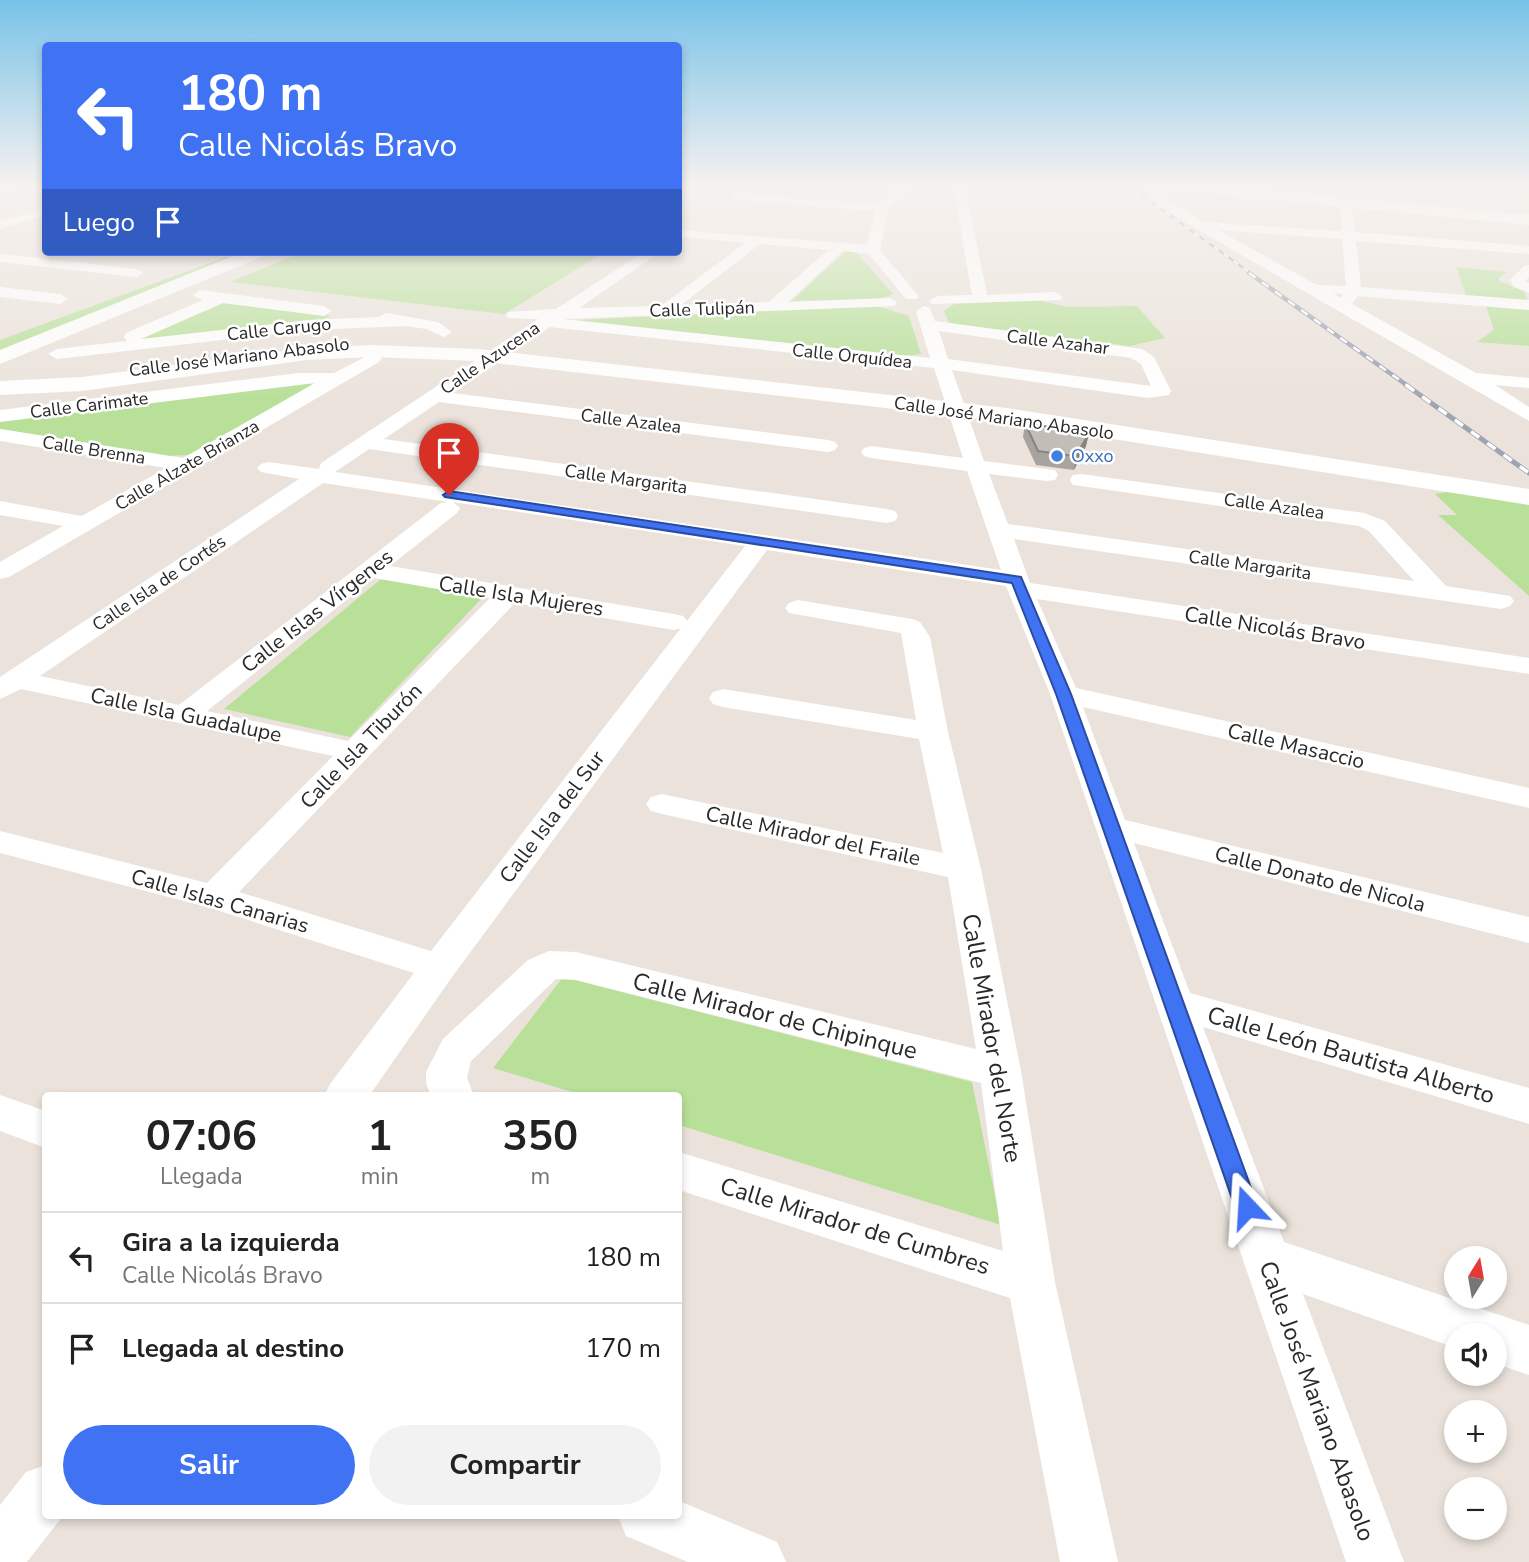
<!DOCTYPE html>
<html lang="es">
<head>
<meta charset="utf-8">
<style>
	body { margin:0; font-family:"Nunito Sans",sans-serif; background:#f2f2f2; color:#222; height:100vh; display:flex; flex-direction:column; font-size:26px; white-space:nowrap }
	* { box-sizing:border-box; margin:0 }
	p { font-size:23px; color:#767676 }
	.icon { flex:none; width:38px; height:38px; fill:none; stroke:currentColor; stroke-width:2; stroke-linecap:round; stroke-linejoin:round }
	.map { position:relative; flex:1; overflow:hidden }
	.drawer { position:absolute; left:42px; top:1092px; width:640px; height:427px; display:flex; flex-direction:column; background:#fff; border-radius:7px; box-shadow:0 4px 10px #0003 }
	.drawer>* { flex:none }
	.guide { position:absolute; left:42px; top:42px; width:640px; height:214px; border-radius:7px; box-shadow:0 4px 10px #0003; background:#4073f4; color:#fff; overflow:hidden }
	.needle { width:46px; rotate:11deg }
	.buttons { position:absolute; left:1444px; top:1246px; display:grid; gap:14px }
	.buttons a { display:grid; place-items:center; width:63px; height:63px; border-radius:50%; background:#fff; box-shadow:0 4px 10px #0003; font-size:35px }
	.pin { position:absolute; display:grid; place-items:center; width:60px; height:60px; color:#fff; margin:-72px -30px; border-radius:50% 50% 50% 0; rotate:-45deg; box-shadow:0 0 7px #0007 }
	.pin .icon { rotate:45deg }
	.me { position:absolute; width:77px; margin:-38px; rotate:340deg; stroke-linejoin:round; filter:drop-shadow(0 0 5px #0008) }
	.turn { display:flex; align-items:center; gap:24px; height:147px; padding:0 21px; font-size:32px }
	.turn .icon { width:91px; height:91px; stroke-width:2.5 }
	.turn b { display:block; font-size:49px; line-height:60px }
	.then { display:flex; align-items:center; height:66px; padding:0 21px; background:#0003; gap:14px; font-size:26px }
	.eta { display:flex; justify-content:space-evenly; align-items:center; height:119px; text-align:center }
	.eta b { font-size:42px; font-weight:700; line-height:49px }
	.primary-button { display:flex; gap:14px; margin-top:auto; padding:14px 21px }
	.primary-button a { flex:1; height:80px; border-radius:42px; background:#4073f4; color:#fff; font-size:28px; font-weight:700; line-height:80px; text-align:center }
	.primary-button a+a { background:#f2f2f2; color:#222 }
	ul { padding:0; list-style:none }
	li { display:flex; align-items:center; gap:21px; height:91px; padding:0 21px; border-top:2px solid #e0e0e0 }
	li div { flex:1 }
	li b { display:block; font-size:26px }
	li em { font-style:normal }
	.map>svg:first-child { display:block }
	.green { fill:#b8e099 }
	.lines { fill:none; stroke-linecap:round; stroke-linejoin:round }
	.minor { fill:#fff; fill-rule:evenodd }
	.tertiary { fill:#fff; fill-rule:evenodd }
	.rail-far2-casing { stroke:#9fa4b3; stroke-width:2.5 }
	.rail-far1-casing { stroke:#9fa4b3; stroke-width:4.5 }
	.rail-casing { stroke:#9fa4b3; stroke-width:5 }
	.rail-far2 { stroke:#fff; stroke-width:2; stroke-dasharray:6; stroke-linecap:butt }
	.rail-far1 { stroke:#fff; stroke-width:2.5; stroke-dasharray:8; stroke-linecap:butt }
	.rail { stroke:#fff; stroke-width:3.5; stroke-dasharray:10; stroke-linecap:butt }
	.wall { fill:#a8a39e }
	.shaded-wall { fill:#888481 }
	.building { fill:#c3bdb8; stroke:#888481; stroke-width:2 }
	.route { fill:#4073f4; stroke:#2a4b9f; stroke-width:2 }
	.shop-dot { fill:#3f7fe0; stroke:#fff; stroke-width:2.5 }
	.labels { text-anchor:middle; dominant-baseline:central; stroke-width:5; stroke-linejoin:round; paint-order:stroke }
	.far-street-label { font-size:18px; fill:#292929; stroke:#fff }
	.far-shop-label { font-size:18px; fill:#366cbe; stroke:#fff; text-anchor:start }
	.street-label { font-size:21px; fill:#292929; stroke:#fff }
	.near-street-label { font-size:24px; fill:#292929; stroke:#fff }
</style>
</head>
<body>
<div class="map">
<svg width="1529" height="1562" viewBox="0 0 1529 1562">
	<rect width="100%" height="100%" fill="#ebe3db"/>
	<g class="green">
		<polygon points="847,250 855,251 893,294 880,299 792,301"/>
		<polygon points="302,252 605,252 504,314 230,282"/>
		<polygon points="226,257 233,257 0,351 0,340"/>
		<polygon points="1456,267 1507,272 1499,278 1499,281 1524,291 1528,301 1466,295"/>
		<polygon points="1037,300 1068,307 1137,306 1165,338 1130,346 958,325 949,323 944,311 954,304"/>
		<polygon points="221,303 326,314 329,317 319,321 142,341 140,338"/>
		<polygon points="877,306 909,316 921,354 903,356 576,320"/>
		<polygon points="1486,306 1529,310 1529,346 1477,342 1494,330"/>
		<polygon points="311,383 312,386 190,455 168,456 0,429 0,420 10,419"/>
		<polygon points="1447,492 1529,503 1529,596 1438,515 1457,515 1435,494"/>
		<polygon points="381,579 485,595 350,737 224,709"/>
		<polygon points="563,977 972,1082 1001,1225 679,1125 679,1096 582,1095 493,1068"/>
	</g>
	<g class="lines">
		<g class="minor">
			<polygon points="14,184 34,184 0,196 0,188"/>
			<path d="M900,184H913L888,209L880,250L916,293L919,296L916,299H906L869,254L843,251L788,302L889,298L894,300L897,303L894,306L562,319L930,358L916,311L924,306L930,308L935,321L1142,349L1154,357L1171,391L1169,395L1148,398L952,370L984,461L1047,469L1055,470L1058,475L1055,480L1047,481L989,474L1008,524L1414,581L1369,531L1359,526L1081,486L1073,485L1070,480L1073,475L1081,474L1364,513L1385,521L1446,586L1510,596L1514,601L1510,606L1501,609L1014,539L1030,583L1529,658V674L1037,599L1076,688L1529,788V808L1083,707L1125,820L1529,917V943L1134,843L1190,993L1529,1088V1124L1203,1027L1284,1242L1529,1325V1375L1494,1363V1335H1456V1348L1303,1294L1404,1562H1346L1050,694L1006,586L767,550L452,977L369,1096H324L330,1084L414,973L207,907L0,853V831L207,883L333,756L21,689L0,699V677L299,479L261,472L257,468L261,464L268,462L319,469L321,463L538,319L508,318L506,315L508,312L556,309L644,252H660L579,308L661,306L745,243L683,237L679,236V230L867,245L875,211L736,200L732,199V193L879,204ZM760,244L828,250L769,302L681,305ZM550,327L934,368L963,458L871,446L864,448L861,452L864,456L871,458L967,471L1001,570L335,472L369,449L887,523L895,521L898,516L895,511L887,509L384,439L439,402L828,452L835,450L838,446L835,442L828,440L453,393ZM939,331L1131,358L1141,364L1151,386L948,359ZM323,483L448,502L441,503L179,705L40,676ZM453,502L745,546L687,621L683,616L674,614L390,566L457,513L460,508ZM374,578L490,598L348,741L207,711ZM515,603L674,630L681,628L431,951L239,892Z"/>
			<polygon points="953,184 965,184 987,295 1055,292 1063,297 1060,300 932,304 929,301 937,296 972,295"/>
			<path d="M1139,184H1152L1164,197L1204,222L1342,231L1339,201L1345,197L1351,201L1355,232L1529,246V254L1356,241L1361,287L1529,300V310L1358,296L1352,304L1476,373L1529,378V388L1495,385L1529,407V421L1193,227L1156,203ZM1218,230L1342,239L1346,286L1317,285ZM1333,293L1343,294L1341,298Z"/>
			<polygon points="46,207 46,215 0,229 0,221"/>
			<polygon points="218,252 236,252 229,256"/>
			<polygon points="0,254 136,269 143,273 136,277 0,262"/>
			<polygon points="1529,265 1529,277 1525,281 1529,283 1529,293 1514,287 1510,280 1524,266"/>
			<polygon points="0,287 60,294 68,299 60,304 0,297"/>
			<polygon points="200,290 324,306 332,311 324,316 223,303 141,339 308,320 379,317 386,313 438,322 452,332 444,337 427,329 405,326 308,330 57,359 48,354 57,349 127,341 124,337 126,333 203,300 192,295"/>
			<polygon points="373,353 382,358 379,362 9,577 0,579 0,562 63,526 0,515 0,501 82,516 166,468 0,441 0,429 183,458 315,383 0,422 0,410 299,373 334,373"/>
			<polygon points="798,600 912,619 920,622 930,637 948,732 981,869 1021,1071 1055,1282 1118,1562 1060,1562 1010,1298 679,1190 679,1152 1003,1251 981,1083 576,980 556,979 471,1061 467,1078 474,1096 431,1096 426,1083 426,1072 443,1039 528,960 549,951 576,952 976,1049 948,877 662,814 651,811 646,804 651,797 662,794 943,853 919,739 723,707 713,704 709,698 713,692 723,689 916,720 901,633 789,613 785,608 789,603"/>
			<polygon points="0,1095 46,1111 46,1148 0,1131"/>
			<polygon points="46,1465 46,1516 63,1516 27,1562 0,1562 0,1505 26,1472"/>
			<polygon points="679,1501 777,1542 786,1562 688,1562 626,1536 618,1516 679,1516"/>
		</g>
		<g class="tertiary">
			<polygon points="1143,184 1198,184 1529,215 1529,225 1150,188"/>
			<polygon points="243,252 266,252 264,256 0,364 0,350"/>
			<polygon points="372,345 478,349 1007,408 1529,489 1529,505 1007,422 478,361 372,357 307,360 82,391 0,395 0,381 82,377 307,348"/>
		</g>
		<g class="rail-far2-casing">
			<polyline id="rail-far2" points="1126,184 1252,274"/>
		</g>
		<g class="rail-far1-casing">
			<polyline id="rail-far1" points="1249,273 1408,386"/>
		</g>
		<g class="rail-casing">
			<polyline id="rail" points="1406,385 1529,473"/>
		</g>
		<use href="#rail-far2" class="rail-far2"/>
		<use href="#rail-far1" class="rail-far1"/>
		<use href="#rail" class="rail"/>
	</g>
	<polygon class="wall" points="1025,423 1089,433 1086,446 1074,470 1036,465 1023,437"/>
	<polygon class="shaded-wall" points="1089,433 1086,446 1074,470 1076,456"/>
	<polygon class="building" points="1025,423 1089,433 1076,456 1059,454 1038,451"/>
	<linearGradient id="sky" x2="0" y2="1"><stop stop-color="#78c2e9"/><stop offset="0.46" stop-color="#f6f2ef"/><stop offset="1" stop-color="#f6f2ef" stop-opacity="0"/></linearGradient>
	<rect width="1529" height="403" fill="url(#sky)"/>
	<polygon class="route" points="449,491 1021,577 1071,694 1258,1207 1255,1215 1247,1218 1239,1215 1235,1207 1056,694 1012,583 445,497 443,495"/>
	<circle class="shop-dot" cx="1057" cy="456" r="7"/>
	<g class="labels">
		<g class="far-street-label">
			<text transform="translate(702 309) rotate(-2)">Calle Tulipán</text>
			<text transform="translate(279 329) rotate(-6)">Calle Carugo</text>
			<text transform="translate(1058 342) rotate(7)">Calle Azahar</text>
			<text transform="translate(852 356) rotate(6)">Calle Orquídea</text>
			<text transform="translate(239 357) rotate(-7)">Calle José Mariano Abasolo</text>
			<text transform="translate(490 358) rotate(-34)">Calle Azucena</text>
			<text transform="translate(89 405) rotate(-7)">Calle Carimate</text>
			<text transform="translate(1004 418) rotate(8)">Calle José Mariano Abasolo</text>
			<text transform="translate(631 421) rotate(7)">Calle Azalea</text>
			<text transform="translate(94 450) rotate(9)">Calle Brenna</text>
			<text transform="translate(187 465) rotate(-30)">Calle Alzate Brianza</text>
			<text transform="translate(626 479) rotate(8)">Calle Margarita</text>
			<text transform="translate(1274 506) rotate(8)">Calle Azalea</text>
			<text transform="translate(1250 565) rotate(8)">Calle Margarita</text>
			<text transform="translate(159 583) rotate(-34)">Calle Isla de Cortés</text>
		</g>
		<g class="far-shop-label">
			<text x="1071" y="456">Oxxo</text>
		</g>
		<g class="street-label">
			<text transform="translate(521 596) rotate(9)">Calle Isla Mujeres</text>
			<text transform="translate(317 611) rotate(-38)">Calle Islas Vírgenes</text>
			<text transform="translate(1275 628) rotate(9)">Calle Nicolás Bravo</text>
			<text transform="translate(186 715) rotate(12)">Calle Isla Guadalupe</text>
			<text transform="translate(361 746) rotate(-46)">Calle Isla Tiburón</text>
			<text transform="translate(1296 746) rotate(13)">Calle Masaccio</text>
			<text transform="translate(552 817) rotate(-53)">Calle Isla del Sur</text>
			<text transform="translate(813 836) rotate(12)">Calle Mirador del Fraile</text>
			<text transform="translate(1320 879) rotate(14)">Calle Donato de Nicola</text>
			<text transform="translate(220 901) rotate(16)">Calle Islas Canarias</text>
		</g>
		<g class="near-street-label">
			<text transform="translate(775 1016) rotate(14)">Calle Mirador de Chipinque</text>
			<text transform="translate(992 1038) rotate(80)">Calle Mirador del Norte</text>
			<text transform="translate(1351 1055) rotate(16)">Calle León Bautista Alberto</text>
			<text transform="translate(855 1226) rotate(17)">Calle Mirador de Cumbres</text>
			<text transform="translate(1317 1401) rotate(70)">Calle José Mariano Abasolo</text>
		</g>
	</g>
</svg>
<div class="buttons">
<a><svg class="needle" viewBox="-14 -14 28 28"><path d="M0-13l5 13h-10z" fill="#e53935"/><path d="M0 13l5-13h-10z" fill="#767676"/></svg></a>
<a><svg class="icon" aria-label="sound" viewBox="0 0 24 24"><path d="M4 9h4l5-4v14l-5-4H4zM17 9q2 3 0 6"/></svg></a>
<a>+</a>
<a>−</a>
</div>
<div class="pin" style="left:449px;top:495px;background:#d93025"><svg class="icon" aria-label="arrive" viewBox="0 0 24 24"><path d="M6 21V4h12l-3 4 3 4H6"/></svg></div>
<svg class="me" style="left:1247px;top:1207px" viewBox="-20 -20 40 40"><path d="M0-17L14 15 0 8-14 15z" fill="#4073f4" stroke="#fff" stroke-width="4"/></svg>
<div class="guide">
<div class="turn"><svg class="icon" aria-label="left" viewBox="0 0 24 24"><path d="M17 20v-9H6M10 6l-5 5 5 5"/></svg><div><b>180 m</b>Calle Nicolás Bravo</div></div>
<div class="then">Luego<svg class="icon" aria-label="arrive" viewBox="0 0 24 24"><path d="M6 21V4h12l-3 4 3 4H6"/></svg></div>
</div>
<section class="drawer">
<div class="eta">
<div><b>07:06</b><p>Llegada</p></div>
<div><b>1</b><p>min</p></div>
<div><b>350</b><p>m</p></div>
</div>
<ul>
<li><svg class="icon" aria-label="left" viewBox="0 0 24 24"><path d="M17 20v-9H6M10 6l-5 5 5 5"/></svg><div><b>Gira a la izquierda</b><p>Calle Nicolás Bravo</p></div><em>180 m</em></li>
<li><svg class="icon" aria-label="arrive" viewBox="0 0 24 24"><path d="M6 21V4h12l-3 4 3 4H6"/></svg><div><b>Llegada al destino</b></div><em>170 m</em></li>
</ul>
<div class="primary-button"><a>Salir</a><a>Compartir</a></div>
</section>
</div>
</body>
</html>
